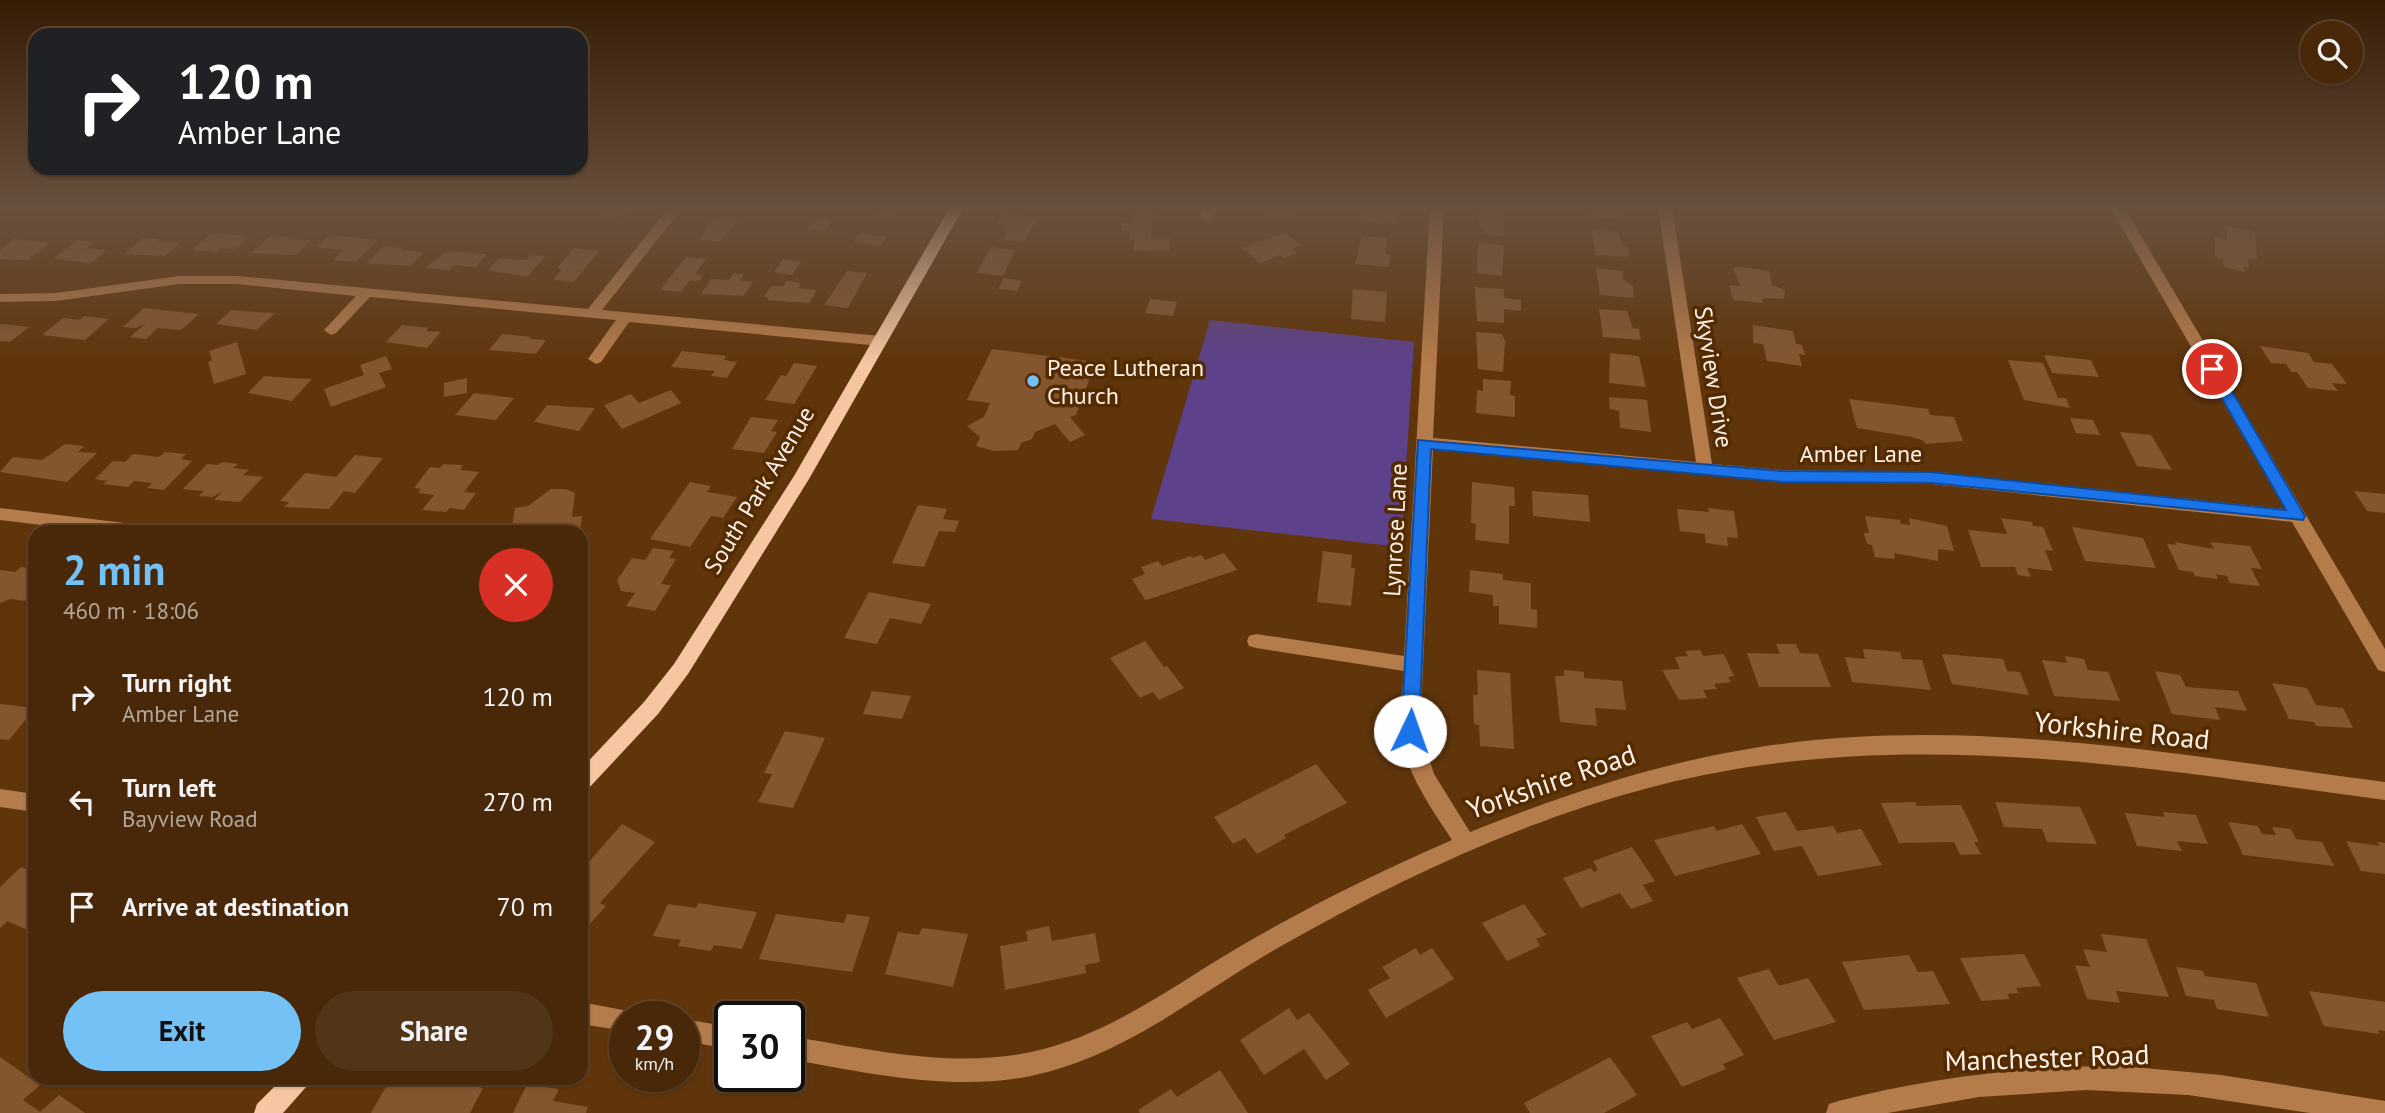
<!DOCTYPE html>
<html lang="en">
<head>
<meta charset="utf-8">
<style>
	body { margin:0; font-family:"PT Sans",sans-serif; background:#523416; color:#f1f3f6; height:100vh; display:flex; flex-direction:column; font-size:26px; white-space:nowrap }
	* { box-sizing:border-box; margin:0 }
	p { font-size:23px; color:#b1a69c }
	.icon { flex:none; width:38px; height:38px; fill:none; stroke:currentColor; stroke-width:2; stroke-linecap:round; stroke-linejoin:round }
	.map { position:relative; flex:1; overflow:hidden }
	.sheet { position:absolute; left:28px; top:525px; width:560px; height:560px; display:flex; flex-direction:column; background:#482808; border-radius:21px; box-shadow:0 2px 5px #0004,0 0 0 2px #604429 }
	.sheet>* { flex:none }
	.banner { position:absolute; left:28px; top:28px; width:560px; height:147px; border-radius:21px; box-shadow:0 2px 5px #0004,0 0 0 2px #604429; background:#202124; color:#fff; overflow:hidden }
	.fabs { position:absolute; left:2300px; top:21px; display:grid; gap:14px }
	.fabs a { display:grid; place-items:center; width:63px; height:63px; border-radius:50%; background:#482808; box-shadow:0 2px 5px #0004,0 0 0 2px #604429; font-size:35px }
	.speed { position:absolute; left:609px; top:1001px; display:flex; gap:14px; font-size:35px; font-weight:700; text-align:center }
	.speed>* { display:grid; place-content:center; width:91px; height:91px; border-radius:50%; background:#482808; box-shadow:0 2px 5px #0004,0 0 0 2px #604429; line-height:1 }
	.speed small { font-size:18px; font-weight:400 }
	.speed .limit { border:4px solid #111; border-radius:10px; background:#fff; color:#111 }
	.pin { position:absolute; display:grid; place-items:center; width:60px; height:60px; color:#fff; margin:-30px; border:4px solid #fff; border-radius:50%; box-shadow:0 2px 7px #0007 }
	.me { position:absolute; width:77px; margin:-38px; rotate:3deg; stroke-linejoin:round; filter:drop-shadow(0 0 5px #0008) }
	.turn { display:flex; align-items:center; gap:24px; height:147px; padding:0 35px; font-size:32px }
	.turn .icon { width:91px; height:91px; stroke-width:2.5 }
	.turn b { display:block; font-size:49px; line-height:60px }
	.round { display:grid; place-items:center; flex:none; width:74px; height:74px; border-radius:37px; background:#523416 }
	.headline { display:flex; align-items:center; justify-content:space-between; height:119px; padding:0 35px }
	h1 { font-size:42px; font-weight:800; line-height:52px; color:#73c1f5 }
	.action { display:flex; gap:14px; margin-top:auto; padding:14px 35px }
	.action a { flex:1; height:80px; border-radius:42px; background:#73c1f5; color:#111; font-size:28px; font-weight:800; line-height:80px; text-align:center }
	.action a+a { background:#523416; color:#f1f3f6 }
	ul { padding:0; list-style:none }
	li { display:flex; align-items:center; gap:21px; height:105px; padding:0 35px }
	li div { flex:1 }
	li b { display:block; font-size:26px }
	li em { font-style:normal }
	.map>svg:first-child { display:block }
	.green { fill:#5d418a }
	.building { fill:#845630 }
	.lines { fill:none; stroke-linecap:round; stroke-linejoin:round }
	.minor { fill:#b47b4b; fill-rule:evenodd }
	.major { fill:#f5c6a1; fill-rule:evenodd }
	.route { fill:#1a73e8; stroke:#114b97; stroke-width:2 }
	.poi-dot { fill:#73c1f5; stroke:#542b00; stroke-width:2.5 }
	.labels { text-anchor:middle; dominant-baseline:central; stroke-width:7; stroke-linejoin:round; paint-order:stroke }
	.poi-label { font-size:24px; fill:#fcf1e9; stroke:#542b00; text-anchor:start }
	.street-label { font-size:24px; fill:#fcf1e9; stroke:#542b00 }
	.near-street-label { font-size:28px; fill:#fcf1e9; stroke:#542b00 }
</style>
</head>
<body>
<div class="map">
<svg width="2385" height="1113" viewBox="0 0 2385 1113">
	<rect width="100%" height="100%" fill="#60350b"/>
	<polygon class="green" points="1210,320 1414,342 1401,547 1151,519"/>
	<g class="building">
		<polygon points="608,207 632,207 623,218 601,215"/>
		<polygon points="721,207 774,207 770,212 719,210"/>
		<polygon points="879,207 903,207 892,216 874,214"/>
		<polygon points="1266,207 1293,207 1295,216 1268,217"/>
		<polygon points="1363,207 1388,207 1388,210 1397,211 1394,224 1361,221"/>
		<polygon points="1477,207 1504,207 1504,236 1484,234 1485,227 1479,226"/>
		<polygon points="1590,207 1620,207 1621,219 1591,217"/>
		<polygon points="1002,213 1037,218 1024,242 1003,240 1009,225 996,224"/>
		<polygon points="1133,213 1153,213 1151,239 1170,239 1169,251 1133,250 1135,240 1129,240 1130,231 1121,231 1122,223 1132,223"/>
		<polygon points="714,217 739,219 719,242 699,239"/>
		<polygon points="816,217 833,219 825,231 807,229"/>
		<polygon points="2227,226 2255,232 2257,258 2248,260 2249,268 2244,267 2245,272 2224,267 2223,259 2215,257 2215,237 2227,240"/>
		<polygon points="1591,229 1618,232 1623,246 1628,246 1629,257 1596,255"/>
		<polygon points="860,233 887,237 881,246 853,242"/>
		<polygon points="1285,233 1302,245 1292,249 1297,253 1284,258 1279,255 1261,263 1241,248"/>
		<polygon points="210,234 227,234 250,237 235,250 221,248 217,252 192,250"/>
		<polygon points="271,235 291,237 289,239 310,241 295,255 251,253"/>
		<polygon points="329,235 359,238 377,240 356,262 333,260 343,250 316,247"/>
		<polygon points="1362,236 1387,238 1385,254 1390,255 1389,267 1355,264"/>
		<polygon points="144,238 159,239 157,241 180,243 165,256 124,254"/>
		<polygon points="14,239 50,243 28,260 0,259 0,250"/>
		<polygon points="77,240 94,242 87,248 107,250 91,263 53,259"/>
		<polygon points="1478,242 1504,245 1502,276 1477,273"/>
		<polygon points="384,246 403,248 401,250 424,252 411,266 367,263"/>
		<polygon points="991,247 1015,250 1003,276 977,273"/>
		<polygon points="574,248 599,251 574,282 553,280 562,269 557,268"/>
		<polygon points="447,251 487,254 475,267 454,265 449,270 425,268"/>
		<polygon points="530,255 545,256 527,277 488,270 499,258 526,260"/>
		<polygon points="686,257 706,259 695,274 703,275 699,281 690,280 681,292 660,290"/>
		<polygon points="783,259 801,262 792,275 774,272"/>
		<polygon points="1743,267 1769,271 1772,285 1785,290 1784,299 1768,298 1762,299 1763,303 1733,300 1729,285 1740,286 1733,268"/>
		<polygon points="1596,268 1623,271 1623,279 1633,286 1634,298 1600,295"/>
		<polygon points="847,271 867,273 848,308 824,305"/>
		<polygon points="733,273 744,274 740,281 753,282 744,296 701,294 711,279 729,280"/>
		<polygon points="1004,278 1022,281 1017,291 998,289"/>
		<polygon points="787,281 801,283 798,288 817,290 809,303 767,300 769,298 764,297 771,286 783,286"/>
		<polygon points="1475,287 1504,289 1504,298 1521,300 1521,311 1504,309 1504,323 1477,321"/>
		<polygon points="1353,289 1387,292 1385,322 1351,319"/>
		<polygon points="1150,299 1177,302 1173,316 1145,313"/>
		<polygon points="144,308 199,314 181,330 158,328 146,339 130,337 146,323 136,328 123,327"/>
		<polygon points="1599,309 1627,311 1633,328 1639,329 1641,340 1603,337"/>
		<polygon points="231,310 255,312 275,313 257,330 216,324"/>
		<polygon points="84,316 109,319 85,340 42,335 63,318 80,320"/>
		<polygon points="0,325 1,324 29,327 10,342 0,341"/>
		<polygon points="402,325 429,328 426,331 441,332 427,348 386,342"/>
		<polygon points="1753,325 1793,331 1796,344 1802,345 1805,355 1799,354 1802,366 1767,361 1763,344 1753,343"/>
		<polygon points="1476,332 1502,334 1505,341 1503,372 1478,369"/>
		<polygon points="502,334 531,337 529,339 546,340 536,354 489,350"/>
		<polygon points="237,342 246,374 214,384 208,362 212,360 209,351"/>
		<polygon points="2260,346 2308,353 2314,362 2332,364 2347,384 2332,383 2338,391 2308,388 2297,372 2291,372 2286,364 2271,363"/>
		<polygon points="992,349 1096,362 1076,415 1070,417 1085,435 1070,442 1055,424 1035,432 1032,439 1021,443 1018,450 994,451 976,446 980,437 967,426 984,417 990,403 967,400"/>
		<polygon points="682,351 726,356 724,360 737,362 727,378 711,376 715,371 671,367"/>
		<polygon points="1610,353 1639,356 1646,387 1609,383"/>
		<polygon points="2044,355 2091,360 2099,377 2052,373"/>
		<polygon points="386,356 392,369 379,373 386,387 331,407 324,389 364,375 360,365"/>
		<polygon points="2008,360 2043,363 2058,398 2066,398 2070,408 2024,400"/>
		<polygon points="794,363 817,366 794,404 765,400 781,375 786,376"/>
		<polygon points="264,376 290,378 312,379 292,401 248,393"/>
		<polygon points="467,378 467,393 444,397 444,383"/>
		<polygon points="1483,379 1511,381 1510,395 1515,396 1515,417 1476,413 1477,390 1483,391"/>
		<polygon points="671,390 681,403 622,429 604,405 631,394 639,403"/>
		<polygon points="474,393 514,398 496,420 455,415"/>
		<polygon points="1609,397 1647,400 1651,432 1620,428 1619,411 1610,409"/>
		<polygon points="1849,399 1928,409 1930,415 1954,417 1963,441 1925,444 1924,441 1912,437 1857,428"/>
		<polygon points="547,405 571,407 595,408 579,431 534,422"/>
		<polygon points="751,417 778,420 771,431 777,432 764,453 732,449"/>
		<polygon points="2070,418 2093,420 2100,435 2076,433"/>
		<polygon points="2120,432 2151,435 2172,470 2137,466"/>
		<polygon points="65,444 84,446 78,452 97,453 67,482 0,472 13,457 42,460"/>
		<polygon points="165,452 186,454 181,459 192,461 164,490 147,488 152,483 134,481 128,487 103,484 107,481 95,479 113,461 125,462 133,454 159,457"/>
		<polygon points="355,455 383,458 355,493 344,491 329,509 284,507 289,502 280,501 305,473 336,477"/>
		<polygon points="223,462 238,464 233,468 249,470 243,475 263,477 240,502 214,500 222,492 212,497 199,496 204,491 183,489 207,464 217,465"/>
		<polygon points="443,464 463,465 460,470 479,472 464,492 476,493 464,510 450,508 446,512 422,510 434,495 418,493 421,489 414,488 430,467 440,468"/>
		<polygon points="690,482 711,486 707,492 737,497 723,518 711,516 690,547 650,539"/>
		<polygon points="1472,482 1514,487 1515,506 1509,506 1509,544 1475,540 1476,524 1471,523"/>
		<polygon points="551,489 566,489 575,493 572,517 582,516 580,532 519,532 521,525 512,526 515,508 528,506"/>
		<polygon points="1532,491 1588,495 1590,522 1533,516"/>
		<polygon points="2354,491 2385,494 2385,513 2367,511"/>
		<polygon points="918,505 947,509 943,519 959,521 955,532 939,531 924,567 892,563"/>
		<polygon points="1708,508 1734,511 1738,538 1727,537 1728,546 1706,543 1705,534 1680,531 1677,509 1709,512"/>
		<polygon points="1865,516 1900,520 1901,524 1910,525 1909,518 1947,526 1954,551 1938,549 1938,561 1894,553 1895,559 1875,557 1872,545 1867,544 1864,533 1869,533"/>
		<polygon points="2001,518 2032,522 2033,526 2043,527 2053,551 2045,550 2053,571 2027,568 2031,577 2018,575 2015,567 1981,567 1968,530 2007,534"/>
		<polygon points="2072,527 2143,538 2156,568 2085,561"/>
		<polygon points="2175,542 2214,549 2210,542 2250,546 2262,569 2251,568 2260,586 2230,583 2227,576 2216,574 2218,579 2195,576 2193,572 2179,570 2167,544 2177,545"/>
		<polygon points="653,548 674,551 669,558 676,559 661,584 671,585 655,611 626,606 635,593 621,591 617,580 632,558 645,560"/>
		<polygon points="1323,551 1352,555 1351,568 1355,568 1351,606 1317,602"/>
		<polygon points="1224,553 1237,570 1159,596 1145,600 1132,579 1145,574 1141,567 1158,561 1162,566 1191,556 1192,558 1201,555 1205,560"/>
		<polygon points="21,567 35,569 35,597 30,596 25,601 11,599 0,603 0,570 15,572"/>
		<polygon points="1470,570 1503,574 1503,580 1531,583 1531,609 1537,610 1537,628 1499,624 1499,606 1493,606 1493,595 1469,592"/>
		<polygon points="869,592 931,604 921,624 890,618 877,644 844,638"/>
		<polygon points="1145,641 1164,667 1167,666 1184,688 1159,700 1153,692 1140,698 1110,658"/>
		<polygon points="1776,644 1796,644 1800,653 1818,654 1831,687 1759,687 1747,653 1780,654"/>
		<polygon points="1863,649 1900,652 1902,659 1922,660 1931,690 1852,682 1845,657 1865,659"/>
		<polygon points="1700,650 1703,656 1724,654 1734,676 1728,677 1731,682 1714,684 1717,689 1703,690 1707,698 1679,700 1662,670 1680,669 1675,657 1688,656 1685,651"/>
		<polygon points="1942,654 2003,659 2007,671 2020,672 2029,695 1952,684"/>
		<polygon points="2065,656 2084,659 2088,670 2108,672 2120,701 2054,696 2042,660 2067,663"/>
		<polygon points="1477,670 1510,673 1514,749 1480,746 1479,725 1474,724 1473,695 1478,695"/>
		<polygon points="1564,670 1584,672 1584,678 1622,681 1626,710 1595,708 1597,726 1560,722 1555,676 1564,676"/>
		<polygon points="2155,671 2180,675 2186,687 2238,691 2247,711 2215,707 2220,720 2172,714"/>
		<polygon points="2272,683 2307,688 2316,705 2343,708 2353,728 2316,726 2314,722 2289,719"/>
		<polygon points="872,691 911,696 902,719 863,714"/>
		<polygon points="0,704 35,708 9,740 0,739"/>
		<polygon points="785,731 825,738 793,808 758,802 772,774 764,773"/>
		<polygon points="1316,764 1347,803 1284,835 1286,838 1257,854 1245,838 1233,844 1214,817"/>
		<polygon points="1915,802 1917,806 1961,805 1979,842 1974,842 1981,854 1960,855 1954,842 1899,843 1881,803"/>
		<polygon points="1995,802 2080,807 2097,844 2047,842 2042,829 2004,827"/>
		<polygon points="1786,812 1797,831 1833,826 1837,833 1861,829 1882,865 1818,876 1802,846 1774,851 1756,817"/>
		<polygon points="2163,812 2196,815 2208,844 2177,841 2182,851 2137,846 2125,813 2165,817"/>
		<polygon points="2228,822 2258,826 2262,834 2276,835 2272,827 2291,829 2296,839 2322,842 2334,866 2243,855"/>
		<polygon points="622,824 655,842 600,903 606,906 581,934 581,871"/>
		<polygon points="1742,824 1761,854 1675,876 1654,840 1714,826 1717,831"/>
		<polygon points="2346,841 2380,846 2377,842 2385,843 2385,874 2361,871"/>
		<polygon points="1632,847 1655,881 1643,885 1653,901 1631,909 1620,893 1581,908 1563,878 1591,868 1594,872 1598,870 1593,861"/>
		<polygon points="21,867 35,873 35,927 30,931 7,921 0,928 0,887"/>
		<polygon points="698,903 757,912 742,949 714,945 711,951 678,946 681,940 653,936 668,904 696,908"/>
		<polygon points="1524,904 1546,935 1536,939 1540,946 1507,961 1482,923"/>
		<polygon points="776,914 844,923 847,914 870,917 852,972 759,959"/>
		<polygon points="1049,926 1052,941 1095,933 1100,962 1085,965 1086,973 1005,990 1000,946 1028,941 1026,931"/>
		<polygon points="922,928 968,934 953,987 885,974 898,932 919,935"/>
		<polygon points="2101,934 2146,939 2169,997 2116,991 2120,1003 2087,999 2075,965 2090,967 2083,949 2107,952"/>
		<polygon points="1416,948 1420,955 1432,948 1454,979 1386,1018 1368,990 1390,978 1382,967"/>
		<polygon points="2024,954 2041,986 2016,988 2019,993 2007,994 2010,999 1981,1001 1960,958"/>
		<polygon points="1909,955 1918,972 1933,971 1950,1004 1864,1010 1842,962"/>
		<polygon points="2176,967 2203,971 2205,976 2256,983 2269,1017 2217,1009 2214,1000 2186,996"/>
		<polygon points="1769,969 1779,986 1808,978 1836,1022 1774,1040 1737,978"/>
		<polygon points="2309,991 2385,1002 2385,1031 2378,1030 2380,1034 2324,1026"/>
		<polygon points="1289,1008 1297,1020 1309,1013 1350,1064 1326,1080 1304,1049 1264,1075 1240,1040"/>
		<polygon points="1720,1018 1744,1055 1723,1064 1726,1069 1682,1087 1651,1036 1687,1022 1692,1029"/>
		<polygon points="0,1057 40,1085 23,1100 40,1112 59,1095 85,1113 0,1113"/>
		<polygon points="1610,1057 1637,1095 1604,1113 1530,1113 1524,1103"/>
		<polygon points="1220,1070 1248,1113 1140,1113 1138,1110 1171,1089 1177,1097"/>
		<polygon points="391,1078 434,1078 483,1088 470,1113 371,1113"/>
		<polygon points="527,1084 559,1089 553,1101 588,1107 586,1113 513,1113"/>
	</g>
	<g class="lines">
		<g class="minor">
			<polygon points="669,207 683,207 602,310 881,336 888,341 881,346 629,322 601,362 596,364 588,359 616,320 370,297 336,333 331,335 324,330 356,296 237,284 179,284 56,301 0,302 0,294 56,293 179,276 237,276 588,309"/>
			<polygon points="1203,207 1217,207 1212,221 1207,222 1200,218"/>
			<path d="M1430,207H1444L1433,438L1696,462L1658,207H1672L1712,464L1782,470L1931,472L2285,509L2110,207H2124L2385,649V672L2378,670L2292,522L1931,484L1782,482L1433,449L1420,731L1434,774L1470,832C1560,796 1652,765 1748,749C1958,713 2177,755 2385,782V800C2145,768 1900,724 1660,785C1528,818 1401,878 1283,945C1200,992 1126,1056 1031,1076C951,1092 868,1073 789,1059V1036C868,1049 952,1069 1031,1052C1110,1035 1171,987 1239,947C1307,907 1379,872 1452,840C1431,808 1404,770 1400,731C1398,712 1403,690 1404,671L1256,648L1249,646L1247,641L1249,636L1256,634L1404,656Z"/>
			<polygon points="0,508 150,526 159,532 99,532 0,520"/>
			<polygon points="0,789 35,794 35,812 0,807"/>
			<polygon points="581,1002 633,1012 635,1017 625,1017 625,1031 581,1024"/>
			<polygon points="684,1019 730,1027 730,1049 684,1041"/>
			<path d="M2122,1066L2221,1075L2385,1101V1113H2310L2188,1095L2086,1090L1979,1097L1888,1113H1826L1829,1104L1838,1101C1932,1077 2025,1066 2122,1066Z"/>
		</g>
		<g class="major">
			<polygon points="950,207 964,207 809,479 688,674 658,714 588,789 581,792 581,769 644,702 674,664 794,476"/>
			<polygon points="283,1078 311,1078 307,1086 283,1113 254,1113 257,1104"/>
		</g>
	</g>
	<linearGradient id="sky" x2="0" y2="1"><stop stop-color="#351d06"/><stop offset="0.57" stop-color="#69513f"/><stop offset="1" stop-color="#69513f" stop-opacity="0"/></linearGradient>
	<rect width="2385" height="363" fill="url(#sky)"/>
	<polygon class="route" points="2212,365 2219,369 2305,516 2303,520 1931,483 1782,482 1431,449 1419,731 1410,738 1401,731 1418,440 1782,471 1931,472 2286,510 2205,369"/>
	<circle class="poi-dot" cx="1033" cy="381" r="7"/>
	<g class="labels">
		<g class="poi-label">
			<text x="1047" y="367">Peace Lutheran<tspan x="1047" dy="28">Church</tspan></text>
		</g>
		<g class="street-label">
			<text transform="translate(1714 377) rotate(81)">Skyview Drive</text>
			<text x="1861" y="453">Amber Lane</text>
			<text transform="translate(759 490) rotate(-59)">South Park Avenue</text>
			<text transform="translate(1395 530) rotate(-87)">Lynrose Lane</text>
		</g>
		<g class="near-street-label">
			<text transform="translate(2122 730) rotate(6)">Yorkshire Road</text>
			<text transform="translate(1551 781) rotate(-19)">Yorkshire Road</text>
			<text transform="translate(2047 1057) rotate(-2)">Manchester Road</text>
		</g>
	</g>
</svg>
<div class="fabs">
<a><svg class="icon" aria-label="search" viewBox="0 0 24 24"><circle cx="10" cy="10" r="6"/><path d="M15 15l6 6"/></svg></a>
</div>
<div class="speed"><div>29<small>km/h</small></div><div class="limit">30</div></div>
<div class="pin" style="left:2212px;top:369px;background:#d93025"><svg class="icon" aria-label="arrive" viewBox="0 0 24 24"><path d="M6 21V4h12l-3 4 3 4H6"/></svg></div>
<svg class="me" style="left:1410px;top:731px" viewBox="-20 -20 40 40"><circle r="19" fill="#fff"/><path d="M0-13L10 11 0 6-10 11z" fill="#1a73e8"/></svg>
<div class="banner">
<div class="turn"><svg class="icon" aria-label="right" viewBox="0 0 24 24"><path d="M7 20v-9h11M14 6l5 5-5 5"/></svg><div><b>120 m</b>Amber Lane</div></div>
</div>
<section class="sheet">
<div class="headline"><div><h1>2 min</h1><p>460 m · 18:06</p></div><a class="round" style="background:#d93025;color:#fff"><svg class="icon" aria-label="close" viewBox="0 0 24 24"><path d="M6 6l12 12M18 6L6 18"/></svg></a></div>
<ul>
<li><svg class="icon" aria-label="right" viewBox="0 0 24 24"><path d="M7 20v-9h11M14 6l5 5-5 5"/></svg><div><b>Turn right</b><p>Amber Lane</p></div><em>120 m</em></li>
<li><svg class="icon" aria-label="left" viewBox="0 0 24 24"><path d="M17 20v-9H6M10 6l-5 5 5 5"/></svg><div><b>Turn left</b><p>Bayview Road</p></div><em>270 m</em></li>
<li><svg class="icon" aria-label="arrive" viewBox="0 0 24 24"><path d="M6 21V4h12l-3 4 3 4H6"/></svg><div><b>Arrive at destination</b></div><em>70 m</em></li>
</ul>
<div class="action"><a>Exit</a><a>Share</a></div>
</section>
</div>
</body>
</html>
